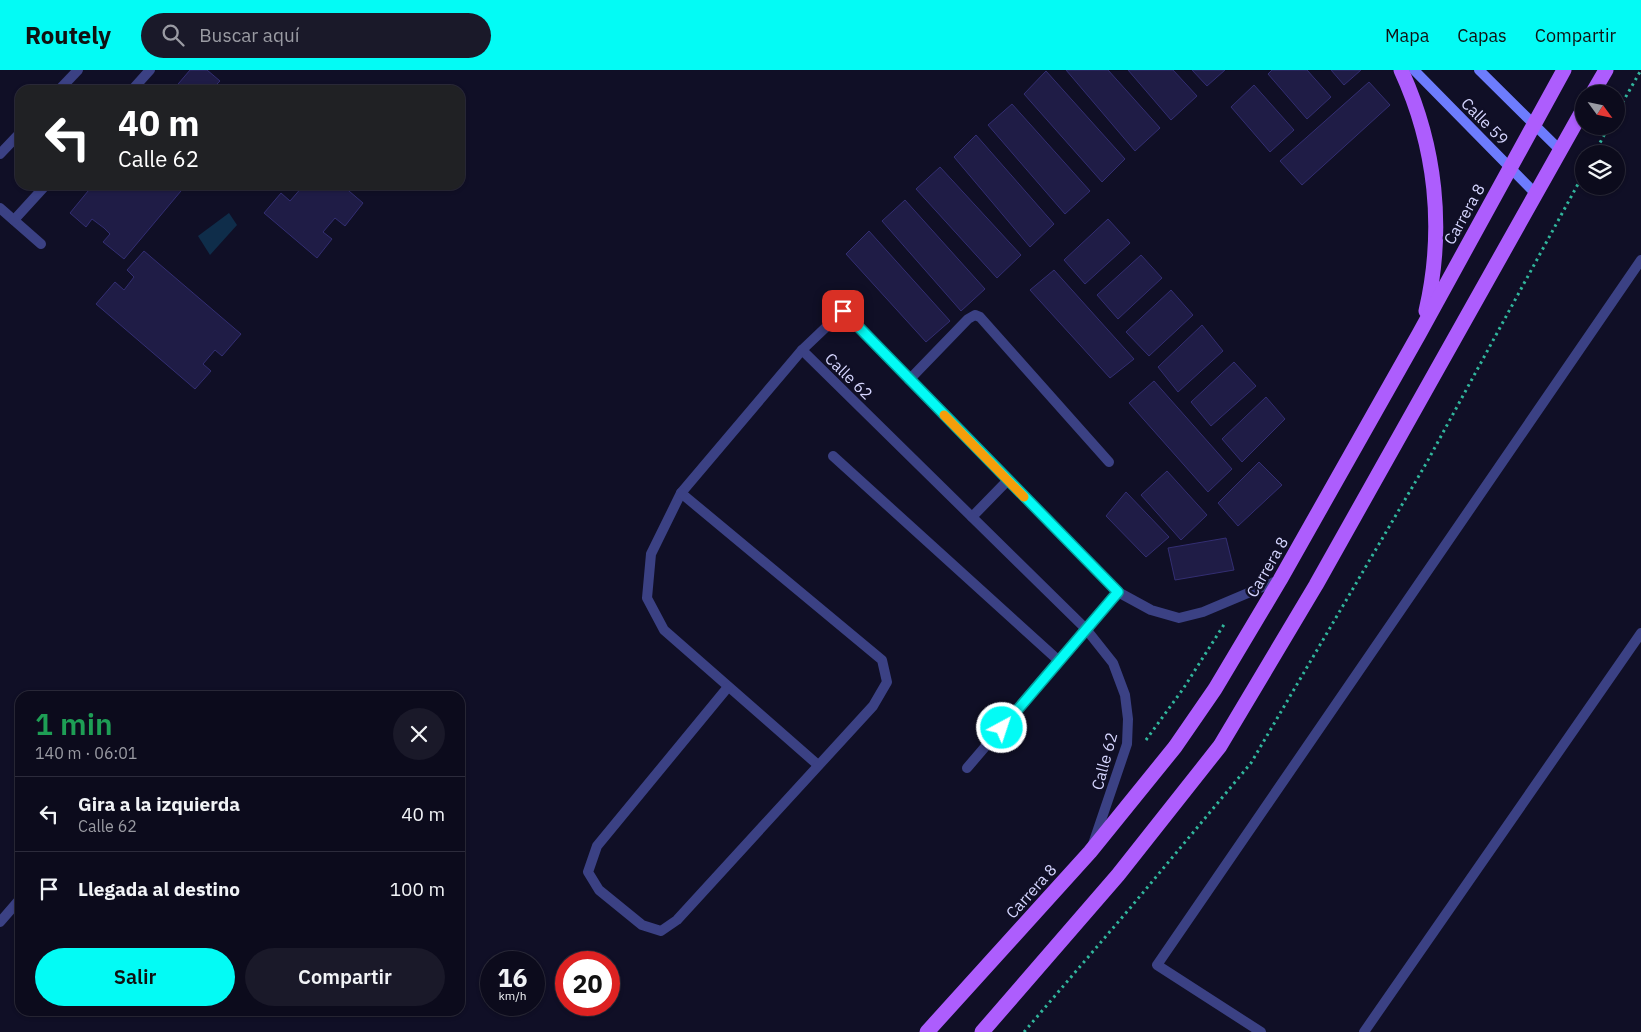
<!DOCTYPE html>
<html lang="es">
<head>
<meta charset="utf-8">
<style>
	body { margin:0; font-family:"IBM Plex Sans",sans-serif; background:#1a1929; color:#f1f3f6; height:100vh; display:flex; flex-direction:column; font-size:19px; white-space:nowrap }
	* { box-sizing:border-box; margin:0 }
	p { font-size:16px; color:#9a9ba3 }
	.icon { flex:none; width:28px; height:28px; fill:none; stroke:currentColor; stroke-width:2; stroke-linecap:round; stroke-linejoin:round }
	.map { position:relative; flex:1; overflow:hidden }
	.side { position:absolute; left:15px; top:621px; width:450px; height:325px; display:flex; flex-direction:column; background:#0c0b1c; border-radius:15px; box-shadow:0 1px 4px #0004,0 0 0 1px #2c2b3b }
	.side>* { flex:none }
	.top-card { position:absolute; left:15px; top:15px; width:450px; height:105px; border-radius:15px; box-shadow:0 1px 4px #0004,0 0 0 1px #2c2b3b; background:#202124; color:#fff; overflow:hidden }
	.needle { width:32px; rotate:123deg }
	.controls { position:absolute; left:1575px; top:15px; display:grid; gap:10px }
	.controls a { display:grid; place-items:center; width:50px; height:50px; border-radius:50%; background:#0c0b1c; box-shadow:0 1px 4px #0004,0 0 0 1px #2c2b3b; font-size:25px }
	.speed { position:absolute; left:480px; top:881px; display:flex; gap:10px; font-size:25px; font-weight:700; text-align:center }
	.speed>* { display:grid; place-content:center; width:65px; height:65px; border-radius:50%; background:#0c0b1c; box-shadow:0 1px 4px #0004,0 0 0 1px #2c2b3b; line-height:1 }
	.speed small { font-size:12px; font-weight:400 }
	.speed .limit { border:8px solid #d22; background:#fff; color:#111 }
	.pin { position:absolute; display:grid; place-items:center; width:42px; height:42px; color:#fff; margin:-21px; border-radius:10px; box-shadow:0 2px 8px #0006 }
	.me { position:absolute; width:55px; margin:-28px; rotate:40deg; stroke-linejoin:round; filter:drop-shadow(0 0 4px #0008) }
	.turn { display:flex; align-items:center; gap:18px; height:105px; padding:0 20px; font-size:22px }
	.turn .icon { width:65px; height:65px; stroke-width:2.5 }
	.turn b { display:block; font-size:35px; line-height:42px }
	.round { display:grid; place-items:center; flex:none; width:52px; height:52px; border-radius:26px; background:#1a1929 }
	.head { display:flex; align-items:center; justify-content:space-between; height:85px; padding:0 20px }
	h1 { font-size:30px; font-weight:600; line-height:38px; color:#1e9e55 }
	.cta { display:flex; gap:10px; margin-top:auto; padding:10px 20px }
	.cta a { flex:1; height:58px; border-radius:30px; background:#03fbf5; color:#111; font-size:20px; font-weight:600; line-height:58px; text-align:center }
	.cta a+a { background:#1a1929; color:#f1f3f6 }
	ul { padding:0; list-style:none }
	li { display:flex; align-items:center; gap:15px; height:75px; padding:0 20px; border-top:1px solid #2c2b3b }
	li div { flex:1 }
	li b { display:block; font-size:19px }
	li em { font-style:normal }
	header { display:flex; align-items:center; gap:30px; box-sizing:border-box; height:70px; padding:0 25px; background:#03fbf5; color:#111 }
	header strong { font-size:24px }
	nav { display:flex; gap:28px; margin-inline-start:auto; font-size:18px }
	.search { width:350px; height:45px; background:#1a1929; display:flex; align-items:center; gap:12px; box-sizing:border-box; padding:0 18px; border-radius:28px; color:#9a9ba3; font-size:19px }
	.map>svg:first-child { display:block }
	.water { fill:#0f2d4a }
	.building { fill:#1f1c46; stroke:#332e72 }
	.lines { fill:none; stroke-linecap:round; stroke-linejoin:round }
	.path { stroke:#31b69d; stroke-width:3; stroke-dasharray:2.5 4; stroke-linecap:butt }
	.lane { stroke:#3b4184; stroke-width:10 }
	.street { stroke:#3b4184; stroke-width:10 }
	.secondary { stroke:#6d7cfd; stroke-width:10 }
	.primary { stroke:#ad5dfd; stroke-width:15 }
	.route-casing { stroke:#02a39f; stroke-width:12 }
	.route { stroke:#03fbf5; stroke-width:9 }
	.slow { stroke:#f59e0b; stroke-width:9 }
	.labels { text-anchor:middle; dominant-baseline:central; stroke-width:5; stroke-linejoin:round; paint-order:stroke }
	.street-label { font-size:16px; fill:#d5d5fe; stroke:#100f26 }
</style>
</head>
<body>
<header>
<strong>Routely</strong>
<div class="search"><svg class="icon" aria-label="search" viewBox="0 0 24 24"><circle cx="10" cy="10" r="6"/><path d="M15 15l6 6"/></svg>Buscar aquí</div>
<nav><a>Mapa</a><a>Capas</a><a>Compartir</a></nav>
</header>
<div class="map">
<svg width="1641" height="962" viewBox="0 0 1641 962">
	<rect width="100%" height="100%" fill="#100f26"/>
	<polygon class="water" points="229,143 237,155 210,185 198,166"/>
	<g class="building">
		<polygon points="190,0 207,0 220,11 212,19 214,20 173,20"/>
		<polygon points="1066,0 1108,0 1160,58 1135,81"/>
		<polygon points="1128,0 1173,0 1197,26 1171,50"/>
		<polygon points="1192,0 1225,0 1207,16"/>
		<polygon points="1272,0 1307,0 1331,27 1307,49 1268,4"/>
		<polygon points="1331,0 1361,0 1344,15"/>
		<polygon points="1046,1 1125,89 1102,112 1024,24"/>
		<polygon points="1369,12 1390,35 1302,115 1280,91"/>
		<polygon points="1254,15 1294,60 1270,82 1231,37"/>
		<polygon points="1012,34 1090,121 1065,144 988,55"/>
		<polygon points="976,65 1054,154 1030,177 954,87"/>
		<polygon points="940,97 1021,185 997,208 916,119"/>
		<polygon points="93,115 186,115 124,189 103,172 110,164 104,158 92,149 86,157 70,143"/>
		<polygon points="302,115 342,115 363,133 345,156 335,148 323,162 332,169 317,188 264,143 281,123 290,131 303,116"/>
		<polygon points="905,130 985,219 961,241 882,151"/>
		<polygon points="1108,149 1130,173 1085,214 1064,190"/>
		<polygon points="869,161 950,251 926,272 846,184"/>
		<polygon points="144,181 241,264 222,286 215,280 203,294 211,301 195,319 96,234 115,212 124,220 134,207 127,200"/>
		<polygon points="1141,185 1162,208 1118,249 1097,225"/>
		<polygon points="1054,200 1134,289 1110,308 1030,220"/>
		<polygon points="1171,220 1193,245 1149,286 1126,262"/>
		<polygon points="1202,255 1223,281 1178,322 1158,297"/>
		<polygon points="1234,292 1256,316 1211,356 1191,332"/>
		<polygon points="1154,311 1232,399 1208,422 1129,333"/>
		<polygon points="1266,327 1285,349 1242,392 1222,369"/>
		<polygon points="1259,392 1282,415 1238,456 1218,433"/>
		<polygon points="1167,401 1207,445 1181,470 1141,425"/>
		<polygon points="1126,422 1169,467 1146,487 1106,446"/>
		<polygon points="1226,468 1234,500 1175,510 1168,478"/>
	</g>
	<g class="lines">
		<g class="path">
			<polyline points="1616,44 1641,0"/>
			<polyline points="1594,84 1609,56"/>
			<polyline points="1146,670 1183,619 1225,553"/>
			<polyline points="1024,962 1131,837 1251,693 1427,392 1584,103"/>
		</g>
		<g class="lane">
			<polyline points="132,20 150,0"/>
			<polyline points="0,138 41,174"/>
			<polyline points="14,150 46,115"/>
			<polyline points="802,280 681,423 651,484 647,528 664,560 818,695"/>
			<polyline points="909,310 968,249 975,245 980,247 1109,392"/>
			<polyline points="833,386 1058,590"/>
			<polyline points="681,423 882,590 887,612 873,636 677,850 661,861 642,855 599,820 588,802 597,776 728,617"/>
			<polyline points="967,698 1086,559"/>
			<polyline points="0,852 20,829"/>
		</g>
		<g class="street">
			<polyline points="59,20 78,0"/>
			<polyline points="0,84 20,63"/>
			<polyline points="972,447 1008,410"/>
			<polyline points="1086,559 1118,522"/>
			<polyline points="1093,774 1127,674 1128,649 1125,625 1113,593 1086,559 802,280 843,241 1118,522 1151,540 1179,548 1203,542 1279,510"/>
			<polyline points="1261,962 1157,895 1641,190"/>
			<polyline points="1364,962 1641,563"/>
		</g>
		<g class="secondary">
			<polyline points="1414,0 1535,123"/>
			<polyline points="1479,0 1560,80"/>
		</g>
		<g class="primary">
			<path d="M1401,0C1436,76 1445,159 1426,241"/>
			<polyline points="1592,24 1606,0"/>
			<polyline points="927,962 1090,782 1175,677 1215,619 1280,510 1419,264 1564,0"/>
			<polyline points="982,962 1118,805 1220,676 1316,515 1584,38"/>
		</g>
	</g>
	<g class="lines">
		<g class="route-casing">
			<polyline id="route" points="843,241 1118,522 1002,658"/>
		</g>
		<use href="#route" class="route"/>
		<polyline class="slow" points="944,345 1024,427"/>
	</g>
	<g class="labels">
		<g class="street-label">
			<text transform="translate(1485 51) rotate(45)">Calle 59</text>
			<text transform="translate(1464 144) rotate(-61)">Carrera 8</text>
			<text transform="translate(849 306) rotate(44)">Calle 62</text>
			<text transform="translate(1267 497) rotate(-60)">Carrera 8</text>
			<text transform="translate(1104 691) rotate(-75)">Calle 62</text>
			<text transform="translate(1031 821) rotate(-48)">Carrera 8</text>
		</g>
	</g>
</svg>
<div class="controls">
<a><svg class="needle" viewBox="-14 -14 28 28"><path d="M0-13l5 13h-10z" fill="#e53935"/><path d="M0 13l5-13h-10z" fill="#9a9ba3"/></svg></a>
<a><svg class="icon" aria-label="layers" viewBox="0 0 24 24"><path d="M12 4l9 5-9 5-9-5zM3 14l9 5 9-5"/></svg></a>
</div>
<div class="speed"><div>16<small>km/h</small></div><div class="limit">20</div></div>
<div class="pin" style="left:843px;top:241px;background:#d93025"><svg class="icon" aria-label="arrive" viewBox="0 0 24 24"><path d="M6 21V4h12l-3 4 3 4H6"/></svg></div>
<svg class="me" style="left:1002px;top:658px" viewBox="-20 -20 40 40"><circle r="17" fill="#03fbf5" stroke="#fff" stroke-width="3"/><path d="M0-11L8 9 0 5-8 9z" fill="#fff"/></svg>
<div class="top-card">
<div class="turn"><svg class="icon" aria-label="left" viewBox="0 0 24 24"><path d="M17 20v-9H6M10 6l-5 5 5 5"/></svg><div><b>40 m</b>Calle 62</div></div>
</div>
<section class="side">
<div class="head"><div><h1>1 min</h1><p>140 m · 06:01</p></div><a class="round"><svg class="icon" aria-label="close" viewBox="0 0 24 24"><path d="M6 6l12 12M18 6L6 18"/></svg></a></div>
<ul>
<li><svg class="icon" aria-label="left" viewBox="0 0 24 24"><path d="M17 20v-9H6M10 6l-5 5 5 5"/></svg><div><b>Gira a la izquierda</b><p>Calle 62</p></div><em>40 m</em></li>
<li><svg class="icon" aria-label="arrive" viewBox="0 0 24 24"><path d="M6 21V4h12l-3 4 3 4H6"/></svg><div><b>Llegada al destino</b></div><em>100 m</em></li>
</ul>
<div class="cta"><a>Salir</a><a>Compartir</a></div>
</section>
</div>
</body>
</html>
